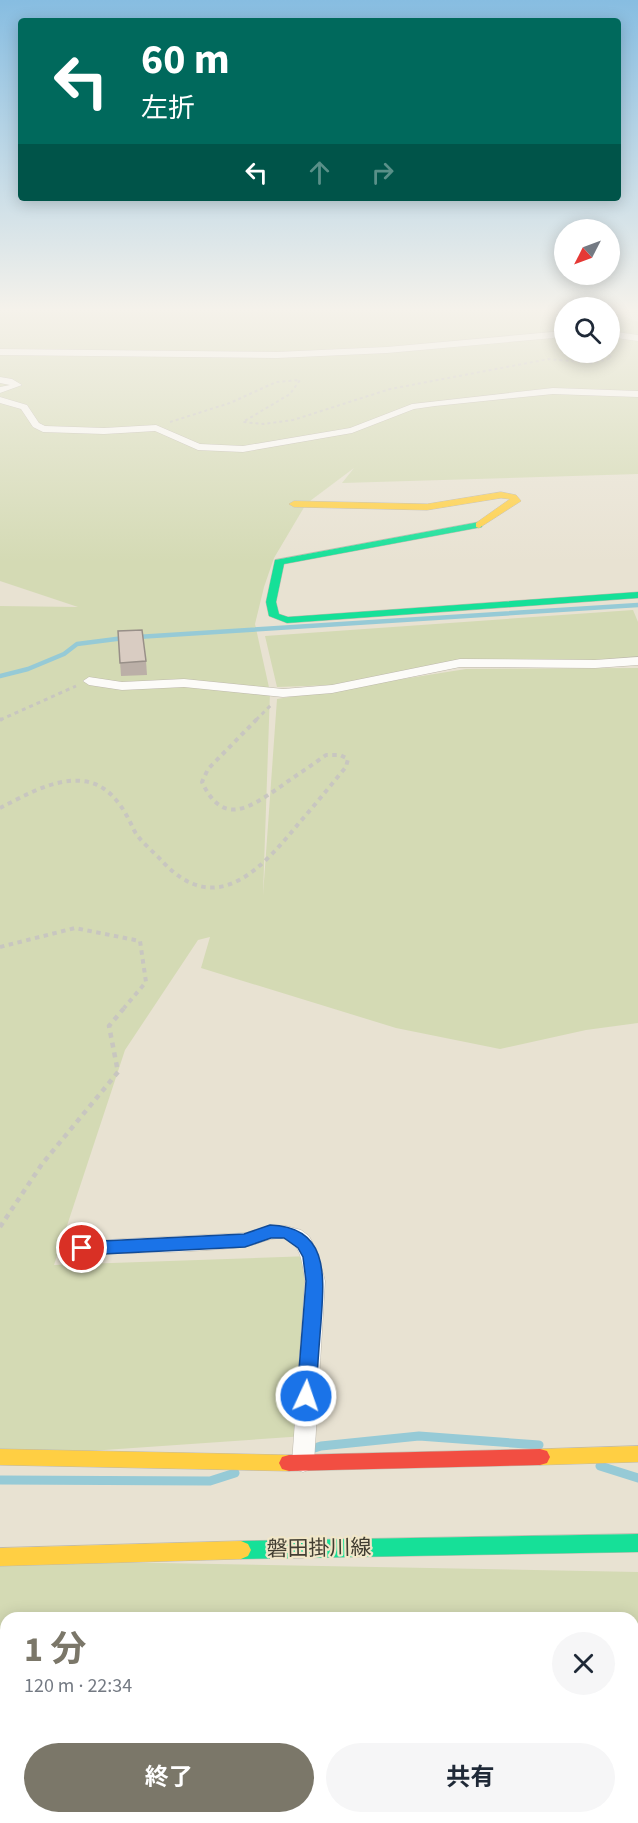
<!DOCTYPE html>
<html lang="ja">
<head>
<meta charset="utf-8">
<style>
	body { margin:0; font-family:"Source Sans 3","Noto Sans JP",sans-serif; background:#f6f6f7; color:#1f2937; height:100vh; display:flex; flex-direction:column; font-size:22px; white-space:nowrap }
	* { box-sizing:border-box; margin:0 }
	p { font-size:20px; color:#747a83 }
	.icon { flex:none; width:33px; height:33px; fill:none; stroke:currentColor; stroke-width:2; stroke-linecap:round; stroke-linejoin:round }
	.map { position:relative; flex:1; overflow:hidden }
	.sheet { position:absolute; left:0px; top:1612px; width:639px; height:212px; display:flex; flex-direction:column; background:#fff; border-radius:18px 18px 0 0; box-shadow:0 3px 15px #0003 }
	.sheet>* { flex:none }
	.hud { position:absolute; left:18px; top:18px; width:603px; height:183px; border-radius:6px; box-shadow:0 3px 15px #0003; background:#00695c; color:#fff; overflow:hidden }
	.needle { width:39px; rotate:228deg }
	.fabs { position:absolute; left:554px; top:219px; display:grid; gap:12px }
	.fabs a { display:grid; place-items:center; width:66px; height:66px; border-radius:50%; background:#fff; box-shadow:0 3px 15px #0003; font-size:30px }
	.pin { position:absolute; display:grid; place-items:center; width:51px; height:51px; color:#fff; margin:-26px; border:3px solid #fff; border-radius:50%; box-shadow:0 2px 6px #0007 }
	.me { position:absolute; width:66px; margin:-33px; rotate:3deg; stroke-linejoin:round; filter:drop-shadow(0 0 4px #0008) }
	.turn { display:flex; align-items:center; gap:21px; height:126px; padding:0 24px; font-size:27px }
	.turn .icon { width:78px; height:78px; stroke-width:2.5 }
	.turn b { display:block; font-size:42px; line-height:51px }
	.lanes { display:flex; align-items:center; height:57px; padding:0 24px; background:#0003; justify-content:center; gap:30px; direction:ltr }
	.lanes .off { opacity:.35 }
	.round { display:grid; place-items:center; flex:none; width:63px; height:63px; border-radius:32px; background:#f6f6f7 }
	.overview { display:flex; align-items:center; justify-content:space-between; height:102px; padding:0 24px }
	h1 { font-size:36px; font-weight:700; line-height:45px; color:#7b7769 }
	.cta { display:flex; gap:12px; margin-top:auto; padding:12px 24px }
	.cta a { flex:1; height:69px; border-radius:36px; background:#7b7769; color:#fff; font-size:24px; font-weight:700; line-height:69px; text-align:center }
	.cta a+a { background:#f6f6f7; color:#1f2937 }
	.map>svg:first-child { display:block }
	.green { fill:#d4dab4; fill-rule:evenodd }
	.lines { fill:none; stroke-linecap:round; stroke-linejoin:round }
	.stream-far1 { stroke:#96cad6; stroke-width:4.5 }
	.stream { stroke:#96cad6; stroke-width:9 }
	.street-casing { stroke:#beb9ad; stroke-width:1 }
	.fast-casing { stroke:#beb9ad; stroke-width:1 }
	.slow-casing { stroke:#beb9ad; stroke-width:1 }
	.jam-casing { stroke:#beb9ad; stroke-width:1 }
	.path-far3 { stroke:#c8c6c0; stroke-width:2; stroke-dasharray:3 3; stroke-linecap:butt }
	.path-far2 { stroke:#c8c6c0; stroke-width:3; stroke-dasharray:4 4; stroke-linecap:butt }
	.path-far1 { stroke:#c8c6c0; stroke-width:4; stroke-dasharray:4.5 4.5; stroke-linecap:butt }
	.path { stroke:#c8c6c0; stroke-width:4.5; stroke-dasharray:5 5; stroke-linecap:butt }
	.street { fill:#fcfbf8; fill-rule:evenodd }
	.fast { fill:#16e098; fill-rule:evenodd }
	.slow { fill:#ffcf43; fill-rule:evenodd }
	.jam { fill:#f24e42; fill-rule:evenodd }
	.wall { fill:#bbafa7 }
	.building { fill:#d9ccc2; stroke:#988f88; stroke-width:1.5 }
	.route { fill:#1a73e8; stroke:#114b97; stroke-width:1.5 }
	.labels { text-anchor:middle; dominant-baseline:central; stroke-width:4.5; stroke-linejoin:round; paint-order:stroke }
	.near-street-label { font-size:21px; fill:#403d31; stroke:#f1e7c9 }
</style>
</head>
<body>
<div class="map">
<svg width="638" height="1823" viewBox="0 0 638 1823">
	<rect width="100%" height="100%" fill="#e8e2d2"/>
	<g class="green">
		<polygon points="0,308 564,308 564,352 609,352 609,310 638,322 638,474 342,483 354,468 306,504 274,558 264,587 255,624 270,692 263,895 277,699 466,669 638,668 638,1023 586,1030 500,1049 396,1028 201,968 210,937 198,940 125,1050 54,1265 311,1256 305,1436 3,1457 0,1462 0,606 78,607 0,581"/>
		<polygon points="633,610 638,622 638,659 504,662 439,667 362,684 277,687 265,636"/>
		<path d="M0,1560L638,1572V1823H0ZM6,1618H633V1818H6Z"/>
	</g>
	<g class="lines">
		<g class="stream-far1">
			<polyline points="137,637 638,605"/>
			<polyline points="0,676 28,669 64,654 77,644 124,638"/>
		</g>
		<g class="stream">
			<polyline points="308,1450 321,1446 419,1436 539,1445"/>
			<polyline points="600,1466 638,1478"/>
			<polyline points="0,1480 210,1481 235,1473"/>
		</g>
		<g class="street-casing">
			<g id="street">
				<polygon points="564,331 564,337 387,353 277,358 0,355 0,349 277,352 387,347"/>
				<polygon points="609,331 638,335 638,341 609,337"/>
				<polygon points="0,377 12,379 22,385 0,393 0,387 10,385 0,383"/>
				<polygon points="553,388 638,391 638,397 553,394 435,406 414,409 352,433 243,452 198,450 155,431 104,434 43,432 33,427 21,409 0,403 0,397 27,405 39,423 45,426 104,428 156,425 200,444 243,446 350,428 412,404"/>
				<polygon points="638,657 638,665 595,668 460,667 332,693 283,697 184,687 122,690 89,685 83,681 89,677 122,682 184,679 283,689 332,685 460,659 595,660"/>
				<path d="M274,1226H286L301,1230L309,1236L317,1251L325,1281L314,1463L311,1469L303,1472L295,1469L292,1463L305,1281C303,1268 302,1247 288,1240C274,1234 256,1246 243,1247C190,1253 135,1252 82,1255L75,1253L73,1248L75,1243L82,1241L245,1233Z"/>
			</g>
		</g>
		<g class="fast-casing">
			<g id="fast">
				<polygon points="479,522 482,523 482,527 284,564 276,602 279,614 288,617 638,592 638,598 287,623 269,616 266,602 275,560"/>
				<polygon points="638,1534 638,1552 241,1559 234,1556 231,1550 234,1544 241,1541"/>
			</g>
		</g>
		<g class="slow-casing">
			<g id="slow">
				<polygon points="501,492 516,495 521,501 479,528 476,527 476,523 510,499 501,498 427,510 294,507 289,504 294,501 427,504"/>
				<polygon points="638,1446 638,1462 540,1465 533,1463 530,1457 533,1451 540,1449"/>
				<polygon points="0,1449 289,1455 296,1457 299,1463 296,1469 289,1471 0,1465"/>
				<polygon points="241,1541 248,1544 251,1550 248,1556 241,1559 0,1566 0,1548"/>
			</g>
		</g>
		<g class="jam-casing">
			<polygon id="jam" points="540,1449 547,1451 550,1457 547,1463 540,1465 289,1471 282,1469 279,1463 282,1457 289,1455"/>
		</g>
		<polyline class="path-far3" points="170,422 230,403 276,382 300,380 290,394 243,422 263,424 293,420 390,389 549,359 592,363 612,358 605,352"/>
		<g class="path-far2">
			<polyline points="0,720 76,686"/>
			<polyline points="256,720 272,704"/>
		</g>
		<g class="path-far1">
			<polyline points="0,720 2,719"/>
			<path d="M0,808C24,796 54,778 82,781C108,783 123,806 133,828C138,840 154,852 163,862C217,920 263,867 299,823C315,805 330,786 346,767L348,759L340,755H326C311,766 295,776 280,787C249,808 223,827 202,782L208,769L257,719"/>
			<polyline points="0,947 75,928 140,941 146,982 124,1008"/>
		</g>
		<polyline class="path" points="0,1227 42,1164 118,1072 109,1026 125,1007"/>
		<use href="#street" class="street"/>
		<use href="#fast" class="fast"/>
		<use href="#slow" class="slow"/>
		<use href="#jam" class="jam"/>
	</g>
	<polygon class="wall" points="118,631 146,661 147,675 121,676"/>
	<polygon class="building" points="142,630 146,661 120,663 118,631"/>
	<linearGradient id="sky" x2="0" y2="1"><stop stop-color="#87bde1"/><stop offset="0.55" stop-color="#f5f2eb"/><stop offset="1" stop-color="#f5f2eb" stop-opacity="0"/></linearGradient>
	<rect width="638" height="563" fill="url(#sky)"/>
	<path class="route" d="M270,1225C330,1227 324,1277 321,1322C319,1347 317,1371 316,1396L313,1401L306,1404L300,1401L297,1396L306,1281L303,1257L298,1248L284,1238H271L245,1247L82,1255L76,1253L73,1248L76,1244L82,1242L244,1234Z"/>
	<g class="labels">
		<g class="near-street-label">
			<text transform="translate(319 1548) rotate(-1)">磐田掛川線</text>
		</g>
	</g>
</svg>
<div class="fabs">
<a><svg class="needle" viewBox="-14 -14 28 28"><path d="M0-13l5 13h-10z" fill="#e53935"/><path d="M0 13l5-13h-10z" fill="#747a83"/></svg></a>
<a><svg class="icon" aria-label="search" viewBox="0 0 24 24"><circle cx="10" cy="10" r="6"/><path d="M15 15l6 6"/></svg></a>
</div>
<div class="pin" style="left:82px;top:1248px;background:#d93025"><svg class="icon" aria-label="arrive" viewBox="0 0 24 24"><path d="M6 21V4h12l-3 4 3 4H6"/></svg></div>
<svg class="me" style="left:306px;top:1396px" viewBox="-20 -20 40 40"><circle r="17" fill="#1a73e8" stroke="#fff" stroke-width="3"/><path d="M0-11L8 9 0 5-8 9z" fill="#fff"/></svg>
<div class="hud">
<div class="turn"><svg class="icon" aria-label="left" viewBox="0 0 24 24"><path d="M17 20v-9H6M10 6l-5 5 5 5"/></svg><div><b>60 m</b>左折</div></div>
<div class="lanes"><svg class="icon" aria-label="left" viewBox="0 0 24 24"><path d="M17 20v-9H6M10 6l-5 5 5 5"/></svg><svg class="icon off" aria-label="ahead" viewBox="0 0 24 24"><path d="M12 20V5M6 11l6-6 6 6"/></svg><svg class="icon off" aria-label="right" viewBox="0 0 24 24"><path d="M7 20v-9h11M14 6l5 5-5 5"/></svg></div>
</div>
<section class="sheet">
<div class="overview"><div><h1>1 分</h1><p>120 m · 22:34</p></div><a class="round"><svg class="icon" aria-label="close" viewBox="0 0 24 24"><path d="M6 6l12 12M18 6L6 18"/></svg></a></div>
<div class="cta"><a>終了</a><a>共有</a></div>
</section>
</div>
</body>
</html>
